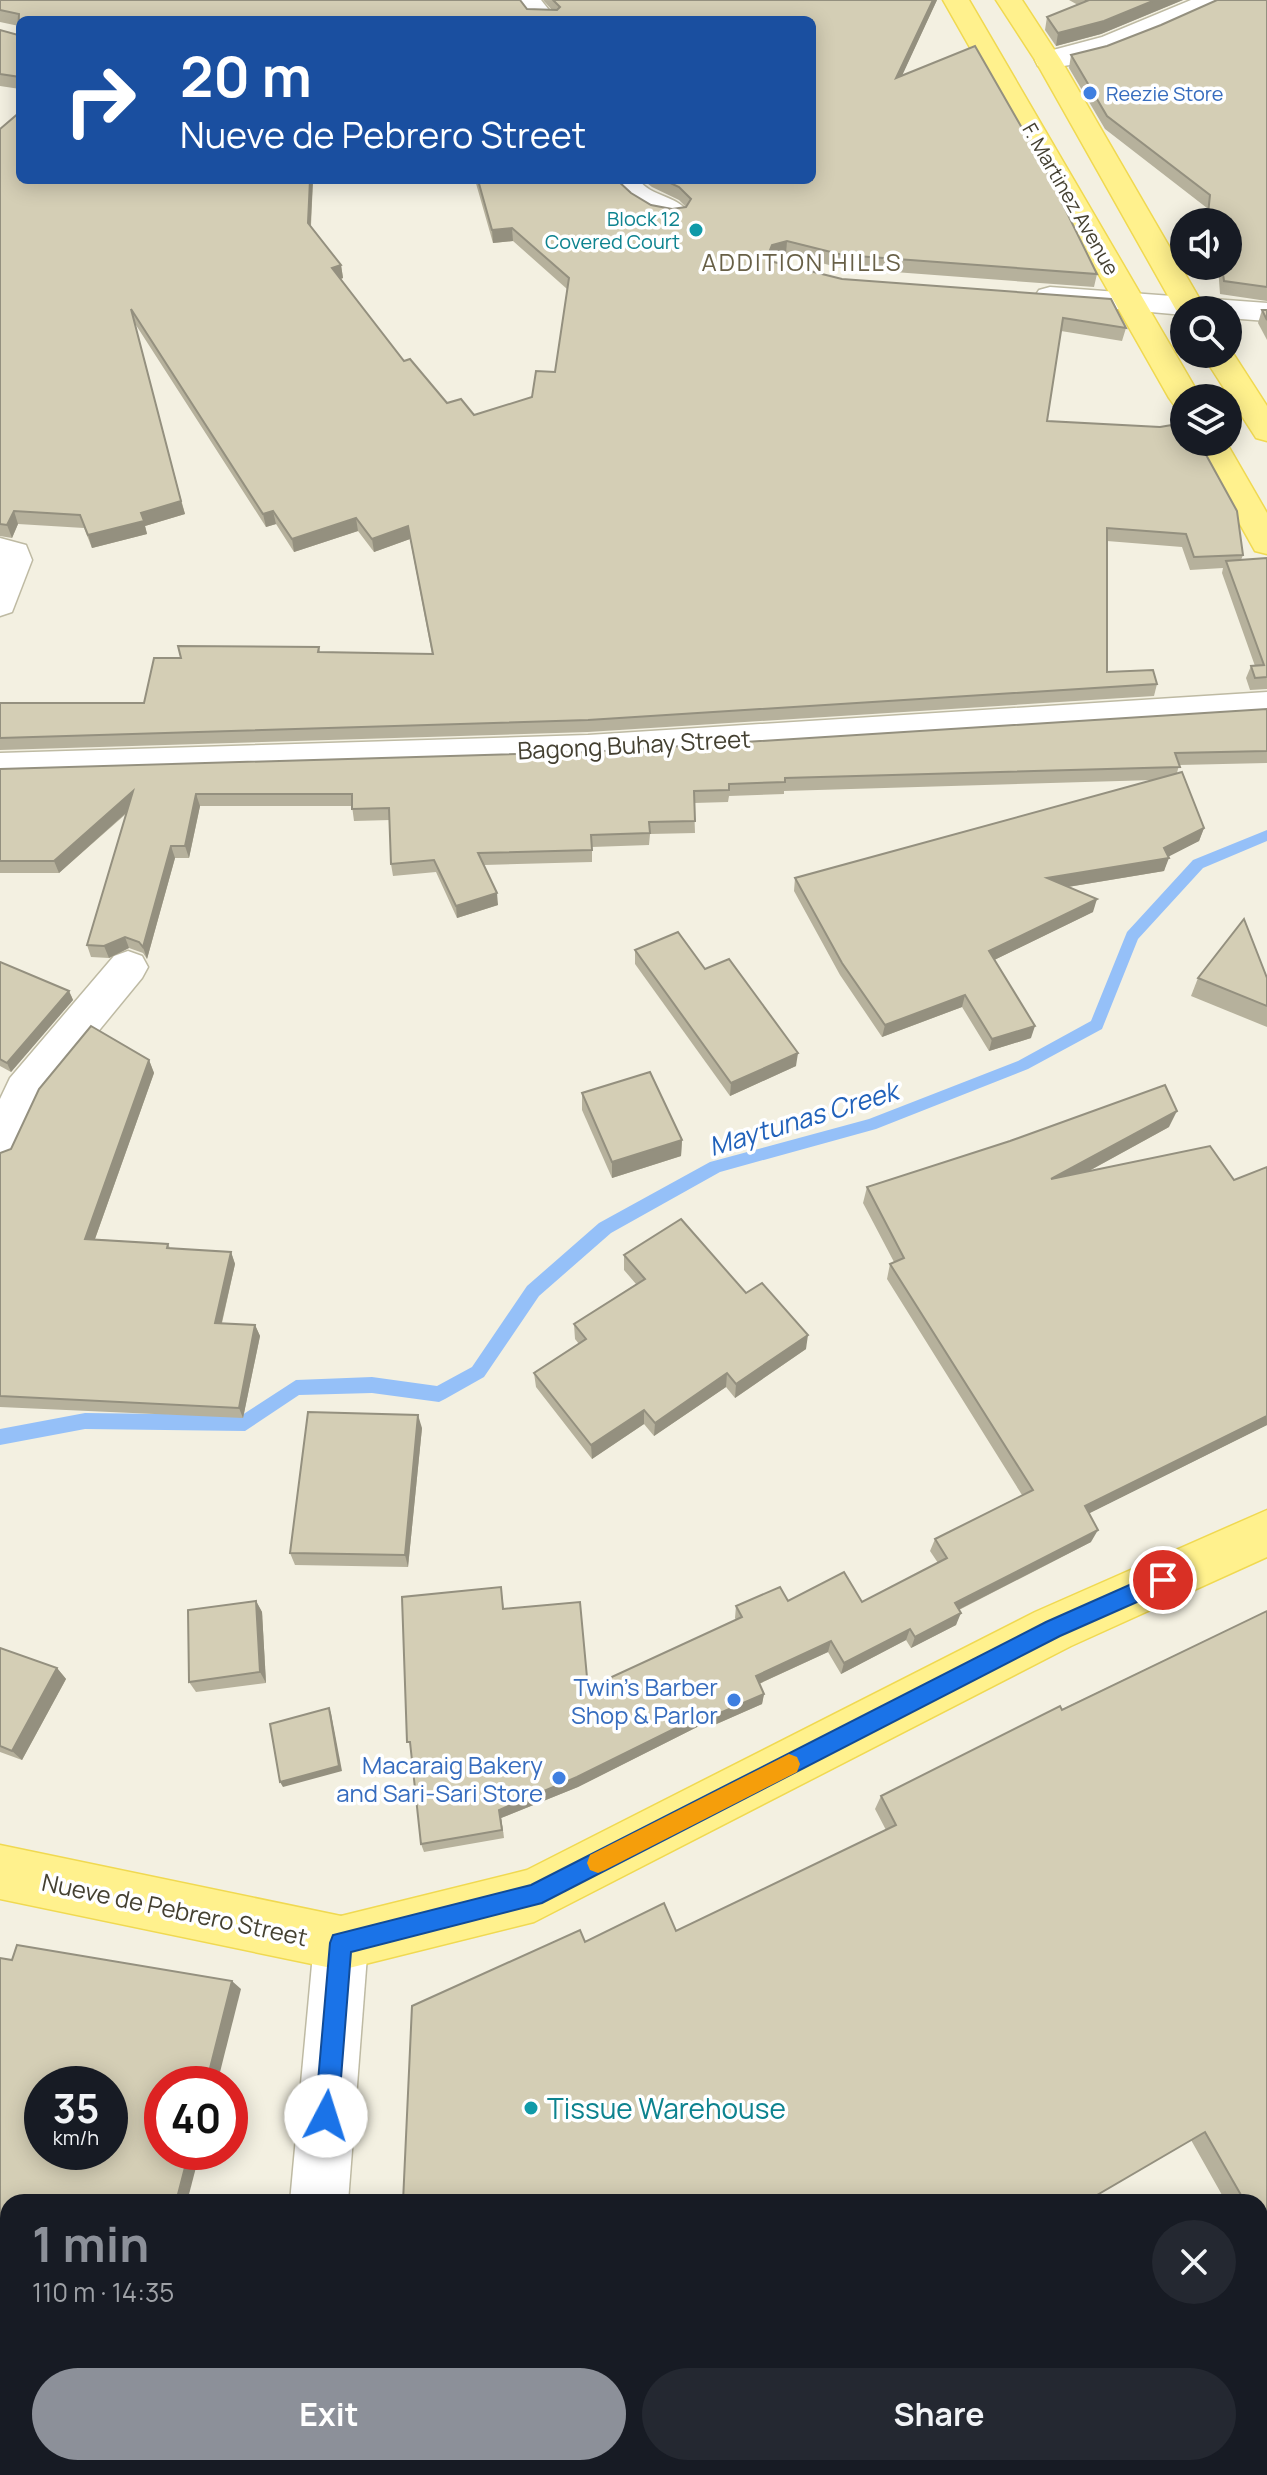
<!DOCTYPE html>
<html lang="en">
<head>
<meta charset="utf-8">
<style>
	body { margin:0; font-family:Manrope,sans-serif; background:#242831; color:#f1f3f6; height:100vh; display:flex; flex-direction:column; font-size:30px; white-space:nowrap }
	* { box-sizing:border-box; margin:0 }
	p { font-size:26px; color:#9ea1a6 }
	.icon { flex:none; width:44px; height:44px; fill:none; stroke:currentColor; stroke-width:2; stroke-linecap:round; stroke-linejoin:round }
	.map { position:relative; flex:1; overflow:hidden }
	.side { position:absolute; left:0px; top:2194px; width:1268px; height:282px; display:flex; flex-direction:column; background:#171b24; border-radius:24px 24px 0 0; box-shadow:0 4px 20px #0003 }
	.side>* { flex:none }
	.banner { position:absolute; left:16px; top:16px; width:800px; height:168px; border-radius:12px; box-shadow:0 4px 20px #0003; background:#1a4fa0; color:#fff; overflow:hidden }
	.controls { position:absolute; left:1170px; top:208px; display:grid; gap:16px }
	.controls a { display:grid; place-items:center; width:72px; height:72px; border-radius:50%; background:#171b24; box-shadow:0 4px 20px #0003; font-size:40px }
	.speed { position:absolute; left:24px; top:2066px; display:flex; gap:16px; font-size:40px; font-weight:700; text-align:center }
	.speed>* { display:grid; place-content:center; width:104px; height:104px; border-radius:50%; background:#171b24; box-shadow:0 4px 20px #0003; line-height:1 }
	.speed small { font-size:20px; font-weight:400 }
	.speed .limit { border:12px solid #d22; background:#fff; color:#111 }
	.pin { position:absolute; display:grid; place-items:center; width:68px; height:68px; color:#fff; margin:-34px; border:4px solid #fff; border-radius:50%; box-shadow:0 2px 8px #0007 }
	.me { position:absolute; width:88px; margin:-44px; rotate:5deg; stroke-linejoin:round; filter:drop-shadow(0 0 6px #0008) }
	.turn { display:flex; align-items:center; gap:28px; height:168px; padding:0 32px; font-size:36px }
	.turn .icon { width:104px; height:104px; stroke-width:2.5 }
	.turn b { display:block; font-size:56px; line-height:68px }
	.round { display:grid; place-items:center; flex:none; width:84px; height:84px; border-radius:42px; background:#242831 }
	.head { display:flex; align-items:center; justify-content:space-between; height:136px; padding:0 32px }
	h1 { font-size:48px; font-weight:700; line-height:60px; color:#8c9099 }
	.button { display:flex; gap:16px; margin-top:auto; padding:16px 32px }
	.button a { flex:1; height:92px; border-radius:48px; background:#8c9099; color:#fff; font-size:32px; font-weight:700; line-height:92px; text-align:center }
	.button a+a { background:#242831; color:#f1f3f6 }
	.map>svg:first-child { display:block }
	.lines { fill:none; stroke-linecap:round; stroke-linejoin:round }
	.stream { fill:#95c0f8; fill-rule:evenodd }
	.minor-casing { stroke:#bebaa3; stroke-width:3 }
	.major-casing { stroke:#f0d951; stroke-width:3 }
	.minor { fill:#fff; fill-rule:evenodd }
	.major { fill:#fff18d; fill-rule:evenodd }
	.wall { fill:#b6b19c }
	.shaded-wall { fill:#94907f }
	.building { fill:#d4ceb5; stroke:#94907f; stroke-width:2; fill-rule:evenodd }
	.route { fill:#1a73e8; stroke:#114b97; stroke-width:2 }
	.slow { fill:#f59e0b }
	.shop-dot { fill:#3f7fe0; stroke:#fff; stroke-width:3 }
	.culture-dot { fill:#0f9aa8; stroke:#fff; stroke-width:3 }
	.labels { text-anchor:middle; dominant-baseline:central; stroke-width:7; stroke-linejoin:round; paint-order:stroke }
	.far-shop-label { font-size:20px; fill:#366cbe; stroke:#fff; text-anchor:start }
	.far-street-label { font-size:20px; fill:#444031; stroke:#fff }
	.far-culture-label { font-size:20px; fill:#0d838f; stroke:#fff; text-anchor:end }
	.far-quarter-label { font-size:24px; letter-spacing:2px; fill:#686047; stroke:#fff }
	.street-label { font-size:24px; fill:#444031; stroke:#fff }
	.shop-label { font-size:24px; fill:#366cbe; stroke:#fff; text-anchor:end }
	.water-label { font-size:26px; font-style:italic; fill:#2061ba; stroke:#fff }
	.near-culture-label { font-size:28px; fill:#0d838f; stroke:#fff; text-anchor:start }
</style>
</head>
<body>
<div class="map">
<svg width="1267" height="2475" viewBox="0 0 1267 2475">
	<rect width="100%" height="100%" fill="#f3f0e1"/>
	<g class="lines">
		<polygon class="stream" points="1267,830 1267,841 1203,868 1138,939 1102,1029 1028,1069 876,1129 720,1172 611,1233 539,1296 484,1377 445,1399 439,1402 372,1393 299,1395 245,1431 85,1429 0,1445 0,1429 85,1413 242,1415 296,1380 372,1377 437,1386 472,1367 527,1286 599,1223 710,1162 869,1119 1018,1061 1091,1021 1127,932 1193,860"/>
		<g class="minor-casing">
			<g id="minor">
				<polygon points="514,0 541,0 557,20 530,20"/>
				<path d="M1191,0H1226L1222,6C1183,23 1078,76 1038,66L1035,60L1038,54L1102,37Z"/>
				<path d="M611,180H639C651,197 676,195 688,212L683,218C655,225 625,202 611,180Z"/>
				<polygon points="1050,287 1267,303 1267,321 1228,318 1228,310 1184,310 1184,315 1039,302 1035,296 1039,290"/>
				<polygon points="0,538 26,545 32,560 12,612 0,616"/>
				<polygon points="1267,692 1267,718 588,761 0,779 0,753 588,735"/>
				<polygon points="128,951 142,956 148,967 142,978 42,1100 15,1160 0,1165 0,1099 10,1078 114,956"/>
				<polygon points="341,1916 360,1924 368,1943 348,2202 290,2202 314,1943 322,1924"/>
				<rect x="266" y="2468" width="62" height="7"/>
			</g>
		</g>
		<g class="major-casing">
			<g id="major">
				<polygon points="943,0 969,0 1201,398 1184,398 1184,408 1174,405 1169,398"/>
				<polygon points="996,0 1022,0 1061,60 1206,310 1184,310 1184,317 1176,310 1035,60"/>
				<polygon points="1229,347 1267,406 1267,441 1256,438 1202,354 1228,354"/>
				<polygon points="1194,442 1226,442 1267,513 1267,554 1255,551"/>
				<polygon points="1267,1510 1267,1557 1071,1646 534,1922 341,1970 0,1899 0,1845 341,1916 527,1870 1035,1612"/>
			</g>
		</g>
		<use href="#minor" class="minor"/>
		<use href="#major" class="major"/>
	</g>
	<g class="wall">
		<polygon points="0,0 552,10 543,0 937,0 902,75 1097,274 1094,287 841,268 786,254 771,259 774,262 842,279 1126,328 1122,341 1061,331 1047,421 1243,555 1241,560 1267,558 1267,689 1250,690 1246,678 1251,666 1255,666 1222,573 1223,568 1190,570 1182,547 1107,541 1107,672 1157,684 1154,696 588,732 0,750 0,703 144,703 181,658 319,647 320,652 432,654 410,539 374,552 358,531 294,552 276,524 266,527 134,322 185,514 145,526 147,534 92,548 84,528 18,524 12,538 0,536 0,129 20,180 313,180 311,226 341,265 343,278 341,279 404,361 447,403 474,415 532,397 555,372 567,289 513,241 493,243 475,180 467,180 617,180 631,193 651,205 672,209 686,207 679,200 652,187 643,180 812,180 20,20 20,89 0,86 0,30 18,35 19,26 0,22"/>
		<polygon points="1069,0 1183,0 1101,34 1056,46 1045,30 1047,17 1078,5"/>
		<polygon points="1267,0 1267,301 1220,294 1218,266 1228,266 1228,222 1205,222 1207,208 1105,129 1069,68 1071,55 1107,46 1161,25"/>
		<polygon points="1262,310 1267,320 1267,340 1258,323"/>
		<polygon points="1267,709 1267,763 1179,765 1177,773 1204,828 1199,841 1168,856 1164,871 1068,887 1093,912 994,960 1031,1038 989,1051 962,1007 882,1037 840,975 794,891 795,878 1154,780 784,791 784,794 729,796 728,802 694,803 695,833 650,834 649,845 592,847 592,862 484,865 498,905 457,918 436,872 393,876 391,864 390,820 354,821 352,806 200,806 189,858 175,858 147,959 143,953 129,948 109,958 91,957 87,945 127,813 59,873 0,873 0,769 588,752"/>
		<polygon points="635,950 705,969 796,1066 730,1096 635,964"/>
		<polygon points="0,962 69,991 73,1000 11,1072 0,1066"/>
		<polygon points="1198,978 1267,978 1267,1027 1191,996"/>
		<polygon points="149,1060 154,1073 95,1239 168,1244 170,1248 231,1252 235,1264 222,1323 255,1325 260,1336 243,1418 0,1407 0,1153 11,1149"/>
		<polygon points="582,1093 682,1140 681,1156 612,1178 582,1110"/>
		<polygon points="1169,1127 1089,1171 1267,1425 1089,1513 1091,1542 959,1610 956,1625 911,1648 906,1640 841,1674 828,1652 759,1684 764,1694 762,1704 712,1726 709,1721 578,1787 501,1818 504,1838 424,1852 421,1844 501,1587 504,1609 588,1688 736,1620 735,1618 736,1606 788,1601 862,1602 938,1563 930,1551 935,1539 1022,1495 887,1279 890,1264 894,1262 863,1203 867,1187"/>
		<polygon points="624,1255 746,1293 806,1349 735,1398 726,1387 654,1436 644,1424 592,1459 536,1387 534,1373 579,1344 575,1339 574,1324 636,1284 624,1270"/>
		<polygon points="422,1428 408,1567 295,1565 290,1553"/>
		<polygon points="256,1601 262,1612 266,1683 196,1692 189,1682"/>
		<polygon points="1267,1611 1267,2385 1260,2389 1260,2202 1226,2202 1191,2140 585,1942 676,1931 886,1830 875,1809 881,1796"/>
		<polygon points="0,1648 57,1668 66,1679 22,1760 0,1752"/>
		<polygon points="1060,2468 1257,2468 1260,2475 1063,2475"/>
	</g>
	<g class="shaded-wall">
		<polygon points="933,0 937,0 895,91 896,78"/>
		<polygon points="1155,0 1183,0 1101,34 1056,46 1058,33"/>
		<polygon points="310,180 313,180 310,236 308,223"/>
		<polygon points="512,228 513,241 493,243 492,230"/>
		<polygon points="787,241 786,254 772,258 768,255 772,245"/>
		<polygon points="341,265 343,278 334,281 332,268"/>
		<polygon points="181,501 185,514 145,526 147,534 92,548 88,535 141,513"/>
		<polygon points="14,511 18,524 12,538 7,525"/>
		<polygon points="273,511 276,524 266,527 263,514"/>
		<polygon points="356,518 358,531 294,552 292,539"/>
		<polygon points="408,526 410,539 374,552 372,539"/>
		<polygon points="133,791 137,803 59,873 54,861"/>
		<polygon points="196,794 200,806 189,858 185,846"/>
		<polygon points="1204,828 1199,841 1164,859 1169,858 1164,871 1043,891 1047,878 1164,848"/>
		<polygon points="171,846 175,858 147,959 143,947"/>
		<polygon points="497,893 498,905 457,918 456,906"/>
		<polygon points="1097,899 1093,912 986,964 989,951"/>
		<polygon points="125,937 129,948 109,958 104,946"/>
		<polygon points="69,991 73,1000 11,1072 7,1063"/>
		<polygon points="965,995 962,1007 882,1037 885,1025"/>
		<polygon points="1035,1026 1031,1038 989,1051 992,1039"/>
		<polygon points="798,1053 796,1066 730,1096 731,1083"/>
		<polygon points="149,1060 154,1073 91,1250 85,1239"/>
		<polygon points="1177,1111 1169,1127 1045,1195 1051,1179"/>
		<polygon points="682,1140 681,1156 612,1178 612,1162"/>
		<polygon points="231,1252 235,1264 219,1334 215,1323"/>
		<polygon points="255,1325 260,1336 243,1418 239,1408"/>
		<polygon points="808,1335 806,1349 735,1398 736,1384"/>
		<polygon points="727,1373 726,1387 654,1436 655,1423"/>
		<polygon points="644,1410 644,1424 592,1459 591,1445"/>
		<polygon points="418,1415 422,1428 408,1567 405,1555"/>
		<polygon points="1267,1416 1267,1425 1078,1519 1085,1506"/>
		<polygon points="1098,1530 1091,1542 950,1614 955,1603"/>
		<polygon points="256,1601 262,1612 266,1683 260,1672"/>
		<polygon points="961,1613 956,1625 911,1648 915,1637"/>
		<polygon points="910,1629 906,1640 841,1674 844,1663"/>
		<polygon points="831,1641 828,1652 754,1686 756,1676"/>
		<polygon points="57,1668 66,1679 22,1760 12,1751"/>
		<polygon points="764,1694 762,1704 712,1726 713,1716"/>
		<polygon points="329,1708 331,1713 342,1771 283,1787 280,1782"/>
		<polygon points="710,1711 709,1721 578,1787 501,1818 504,1838 499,1810"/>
		<polygon points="232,1981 241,1989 217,2084 206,2084"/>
		<polygon points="189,2152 200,2152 187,2202 176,2202"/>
		<polygon points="0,2400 8,2404 0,2428"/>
		<polygon points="229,2468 239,2468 237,2475 228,2475"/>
	</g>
	<g class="building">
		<polygon points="0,0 520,0 527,9 557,10 560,7 553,0 933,0 896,78 975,46 1046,170 1097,274 843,255 787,241 772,245 768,255 774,262 842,279 1111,299 1126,328 1063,318 1047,421 1160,427 1184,423 1184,442 1199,442 1237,511 1243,555 1194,557 1186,534 1107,528 1107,672 1153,670 1157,684 588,720 0,738 0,703 144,703 154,658 181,658 178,646 319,647 318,652 433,654 408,526 372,539 356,518 292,539 273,511 263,514 131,309 181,501 141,513 144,521 88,535 80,515 14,511 7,525 0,524 0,129 20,112 20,180 310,180 308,223 341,265 332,268 404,361 410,359 447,403 461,399 474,415 532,397 536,371 555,372 569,278 512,228 492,230 478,180 617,180 631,193 651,205 672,209 686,207 691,199 679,187 664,180 812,180 812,20 20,20 20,77 0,74 0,30 18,35 19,14 0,10"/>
		<polygon points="1085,0 1155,0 1104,21 1058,33 1047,17 1087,1"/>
		<polygon points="1217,0 1267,0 1267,287 1224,281 1222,266 1228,266 1228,222 1219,222 1218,216 1208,214 1210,195 1107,116 1071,55 1107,46 1161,25"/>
		<polygon points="1262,310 1267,310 1267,320"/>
		<polygon points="1267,558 1267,677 1255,678 1251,666 1264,665 1226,561"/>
		<polygon points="1267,709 1267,751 1175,753 1180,767 785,778 785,782 729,784 729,790 694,791 695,821 649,822 650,833 591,835 592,850 478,853 497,893 456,906 434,860 391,864 389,808 352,809 352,794 196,794 185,846 171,846 143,947 139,942 125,937 104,946 87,945 133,791 54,861 0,861 0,769 588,752"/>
		<polygon points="1182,772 1204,828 1164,848 1169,858 1047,878 1097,899 989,951 1035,1026 992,1039 965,995 885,1025 842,963 795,878"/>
		<polygon points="1244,919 1267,978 1267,1006 1198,978"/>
		<polygon points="678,932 705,969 729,959 798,1053 731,1083 635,950"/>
		<polygon points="0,962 69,991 7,1063 0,1059"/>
		<polygon points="91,1026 149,1060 85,1239 168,1244 167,1248 231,1252 215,1323 255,1325 239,1408 0,1396 0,1153 11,1149 39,1089"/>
		<polygon points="650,1072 682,1140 612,1162 582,1093"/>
		<polygon points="1165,1085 1177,1111 1051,1179 1210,1146 1234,1180 1267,1167 1267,1416 1085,1506 1098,1530 955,1603 961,1613 915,1637 910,1629 844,1663 831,1641 756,1676 764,1694 713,1716 710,1711 577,1777 499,1810 502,1830 421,1844 410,1742 407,1742 402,1597 501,1587 503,1609 580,1602 588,1688 742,1617 736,1606 780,1587 788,1601 844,1572 862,1602 947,1558 935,1539 1033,1490 890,1264 904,1258 867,1187 1010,1141"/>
		<polygon points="681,1219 746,1293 762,1283 808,1335 736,1384 727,1373 655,1423 644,1410 591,1445 534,1373 586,1339 574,1324 645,1279 624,1255"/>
		<polygon points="308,1412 418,1415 405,1555 290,1553"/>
		<polygon points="256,1601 260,1672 189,1682 188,1610"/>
		<polygon points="1267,1611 1267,2241 1260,2229 1260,2202 1245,2202 1205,2132 1085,2202 403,2202 412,2006 580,1930 585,1942 664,1903 676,1931 896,1825 881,1796 1060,1706 1062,1710"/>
		<polygon points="0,1648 57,1668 12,1751 0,1746"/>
		<polygon points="329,1708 339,1766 280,1782 270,1724"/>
		<path d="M17,1945L232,1981L206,2084H162V2152H189L176,2202H8V2403L0,2401V1958L12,1960ZM42,2084H110V2152H42Z"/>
		<polygon points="1267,2246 1267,2385 1260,2389 1260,2250"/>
		<polygon points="12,2468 229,2468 228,2475 11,2475"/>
		<polygon points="390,2468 932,2468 934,2475 390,2475"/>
		<polygon points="1071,2468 1257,2468 1260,2475 1074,2475"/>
	</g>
	<polygon class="route" points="1163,1570 1171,1573 1174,1580 1171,1587 1060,1636 542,1903 351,1952 338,2116 335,2124 326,2128 318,2124 315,2116 330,1943 333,1935 531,1885 1046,1622"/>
	<polygon class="slow" points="789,1754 797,1757 800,1764 797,1772 605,1870 598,1873 590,1870 587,1863 590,1855"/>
	<g class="shop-dot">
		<circle cx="1090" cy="93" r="8"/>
		<circle cx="734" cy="1700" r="8"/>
		<circle cx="559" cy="1778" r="8"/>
	</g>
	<g class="culture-dot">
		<circle cx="696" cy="230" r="8"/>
		<circle cx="531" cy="2108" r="8"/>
	</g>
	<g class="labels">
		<g class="far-shop-label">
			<text x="1106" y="93">Reezie Store</text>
		</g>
		<g class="far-street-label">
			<text transform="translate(1071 199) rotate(60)">F. Martinez Avenue</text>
		</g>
		<g class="far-culture-label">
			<text x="680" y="218">Block 12<tspan x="680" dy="23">Covered Court</tspan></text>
		</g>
		<g class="far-quarter-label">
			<text x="802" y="261">ADDITION HILLS</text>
		</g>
		<g class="street-label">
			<text transform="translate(634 744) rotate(-3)">Bagong Buhay Street</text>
			<text transform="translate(175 1909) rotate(12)">Nueve de Pebrero Street</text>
		</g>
		<g class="shop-label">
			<text x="718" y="1686">Twin's Barber<tspan x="718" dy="28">Shop &amp; Parlor</tspan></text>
			<text x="543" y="1764">Macaraig Bakery<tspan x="543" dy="28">and Sari-Sari Store</tspan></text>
		</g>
		<g class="water-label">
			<text transform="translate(803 1118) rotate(-17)">Maytunas Creek</text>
		</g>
		<g class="near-culture-label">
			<text x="547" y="2108">Tissue Warehouse</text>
		</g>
	</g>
</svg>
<div class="controls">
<a><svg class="icon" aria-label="sound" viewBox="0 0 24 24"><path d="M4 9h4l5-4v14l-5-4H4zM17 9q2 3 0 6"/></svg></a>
<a><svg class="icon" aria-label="search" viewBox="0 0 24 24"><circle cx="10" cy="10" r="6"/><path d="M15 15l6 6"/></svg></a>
<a><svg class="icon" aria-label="layers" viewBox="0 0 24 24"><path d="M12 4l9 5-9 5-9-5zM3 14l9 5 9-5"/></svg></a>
</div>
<div class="speed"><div>35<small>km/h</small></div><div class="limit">40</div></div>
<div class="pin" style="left:1163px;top:1580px;background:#d93025"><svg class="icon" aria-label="arrive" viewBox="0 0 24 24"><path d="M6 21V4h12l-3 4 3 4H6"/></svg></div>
<svg class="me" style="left:326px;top:2116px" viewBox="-20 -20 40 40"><circle r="19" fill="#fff"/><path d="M0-13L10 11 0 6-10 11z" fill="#1a73e8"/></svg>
<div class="banner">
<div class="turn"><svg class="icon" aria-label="right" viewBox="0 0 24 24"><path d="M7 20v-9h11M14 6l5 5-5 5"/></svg><div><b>20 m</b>Nueve de Pebrero Street</div></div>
</div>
<section class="side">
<div class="head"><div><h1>1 min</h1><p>110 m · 14:35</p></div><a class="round"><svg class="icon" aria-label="close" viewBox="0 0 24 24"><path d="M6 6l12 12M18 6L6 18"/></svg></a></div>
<div class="button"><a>Exit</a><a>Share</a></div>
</section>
</div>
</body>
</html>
